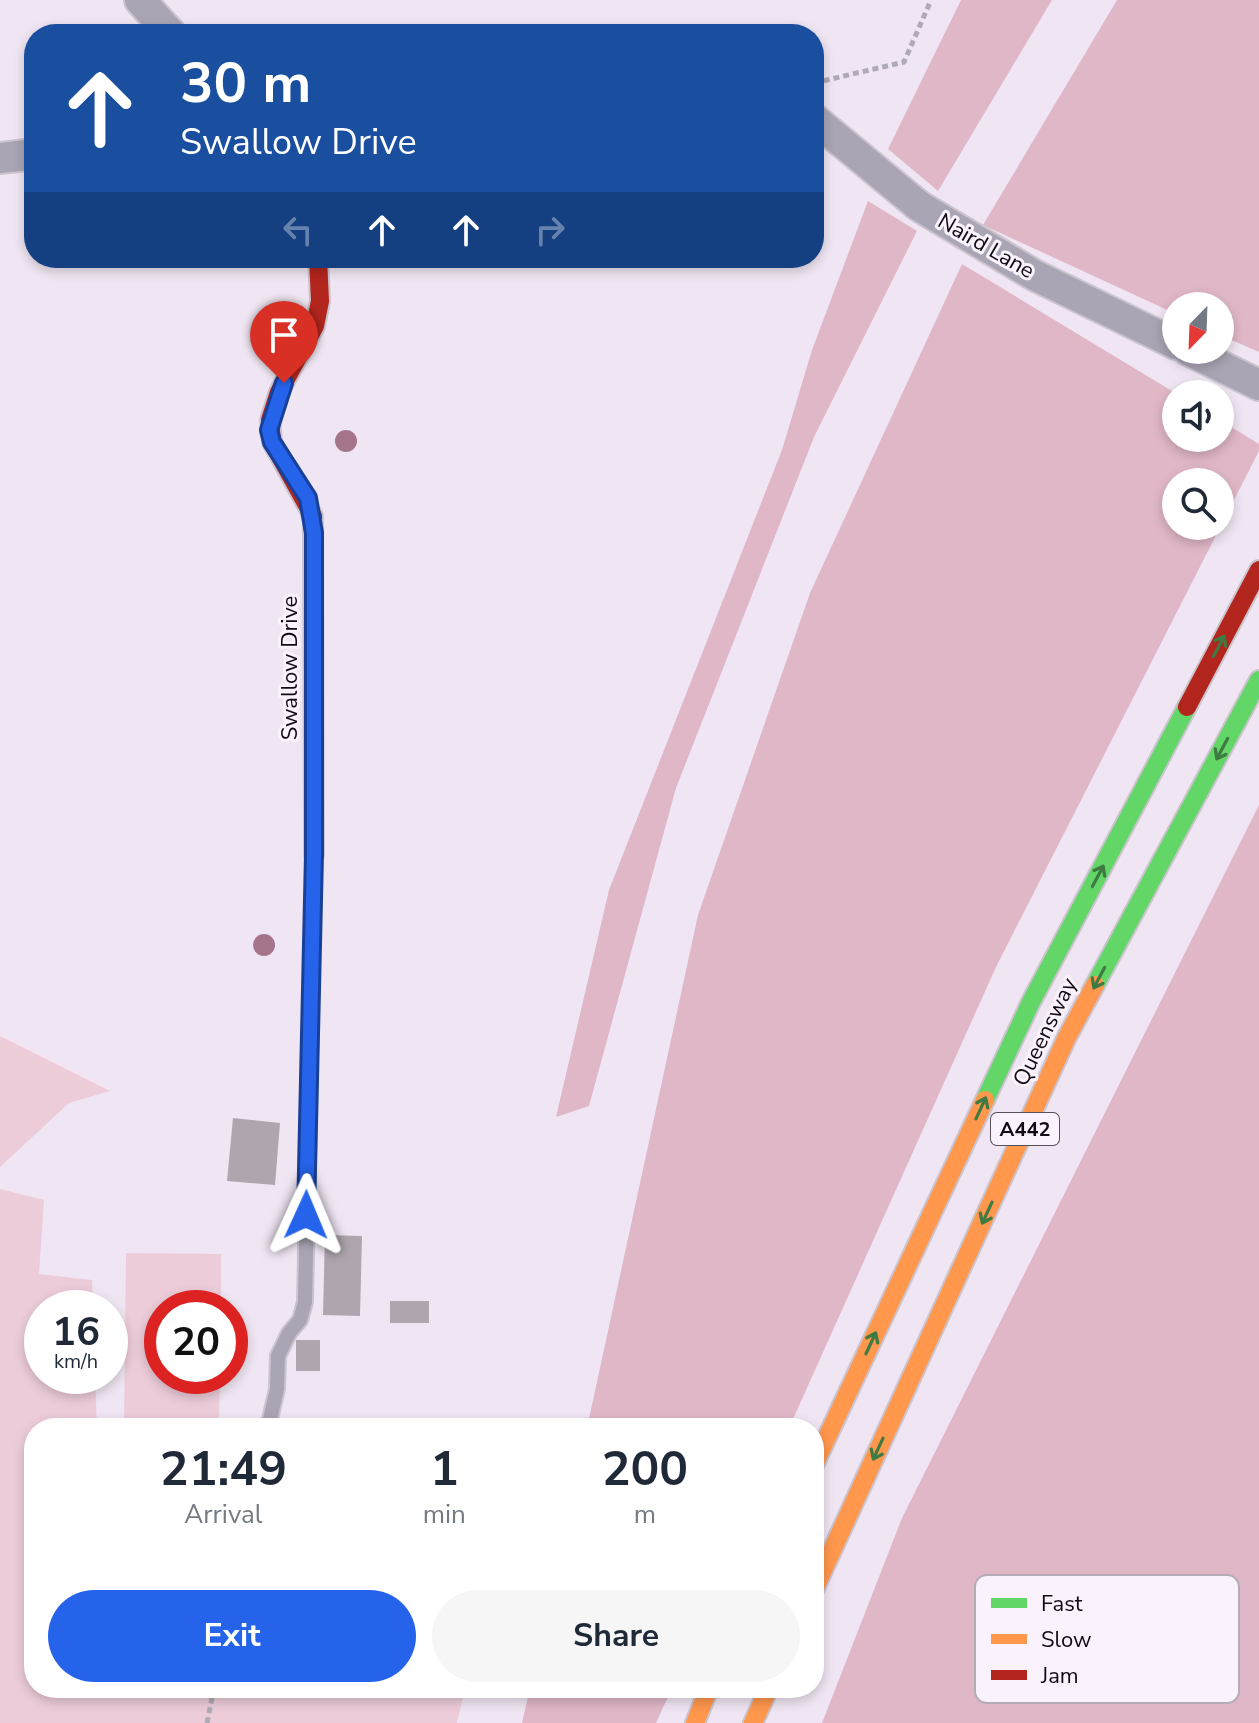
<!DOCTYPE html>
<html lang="en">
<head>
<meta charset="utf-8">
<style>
	body { margin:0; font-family:"Nunito Sans",sans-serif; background:#f6f6f7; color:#1f2937; height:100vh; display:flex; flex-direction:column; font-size:30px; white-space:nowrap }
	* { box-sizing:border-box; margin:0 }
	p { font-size:26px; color:#747a83 }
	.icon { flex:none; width:44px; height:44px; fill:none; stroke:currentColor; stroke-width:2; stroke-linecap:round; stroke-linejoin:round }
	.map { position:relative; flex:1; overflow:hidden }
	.sheet { position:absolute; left:24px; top:1418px; width:800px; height:280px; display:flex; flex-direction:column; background:#fff; border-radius:32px; box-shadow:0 4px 12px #0003 }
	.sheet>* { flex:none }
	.guide { position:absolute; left:24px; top:24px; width:800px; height:244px; border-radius:32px; box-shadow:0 4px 12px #0003; background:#1a4fa0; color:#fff; overflow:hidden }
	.needle { width:52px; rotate:203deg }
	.tools { position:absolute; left:1162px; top:292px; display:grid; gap:16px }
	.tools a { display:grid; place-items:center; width:72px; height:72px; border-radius:50%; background:#fff; box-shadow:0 4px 12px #0003; font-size:40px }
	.speed { position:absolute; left:24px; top:1290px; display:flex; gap:16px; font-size:40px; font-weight:700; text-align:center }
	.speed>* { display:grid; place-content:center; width:104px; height:104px; border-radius:50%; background:#fff; box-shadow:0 4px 12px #0003; line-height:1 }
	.speed small { font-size:20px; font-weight:400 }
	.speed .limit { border:12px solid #d22; background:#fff; color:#111 }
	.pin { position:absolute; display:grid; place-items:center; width:68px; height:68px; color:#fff; margin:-82px -34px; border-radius:50% 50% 50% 0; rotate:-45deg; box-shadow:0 0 8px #0007 }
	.pin .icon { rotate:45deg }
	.me { position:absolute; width:88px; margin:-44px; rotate:1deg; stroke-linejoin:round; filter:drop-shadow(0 0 6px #0008) }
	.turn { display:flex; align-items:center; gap:28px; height:168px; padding:0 24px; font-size:36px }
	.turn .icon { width:104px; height:104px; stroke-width:2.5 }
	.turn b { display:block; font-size:56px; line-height:68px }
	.lanes { display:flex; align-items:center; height:76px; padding:0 24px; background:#0003; justify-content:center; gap:40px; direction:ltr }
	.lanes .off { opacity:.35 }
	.eta { display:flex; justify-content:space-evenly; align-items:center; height:136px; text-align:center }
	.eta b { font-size:48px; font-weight:700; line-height:56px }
	.cta { display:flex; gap:16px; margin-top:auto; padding:16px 24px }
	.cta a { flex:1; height:92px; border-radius:48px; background:#2563eb; color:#fff; font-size:32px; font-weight:700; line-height:92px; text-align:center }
	.cta a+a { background:#f6f6f7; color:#1f2937 }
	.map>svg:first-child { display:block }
	.green { fill:#edccda }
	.forest { fill:#e0b7c7; fill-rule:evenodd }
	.building { fill:#aea5ae }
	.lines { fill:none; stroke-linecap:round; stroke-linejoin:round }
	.lane-casing { stroke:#cbc4ce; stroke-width:18 }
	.street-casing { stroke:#cbc4ce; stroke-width:34 }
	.fast-casing { stroke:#cbc4ce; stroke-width:22 }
	.slow-casing { stroke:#cbc4ce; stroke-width:22 }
	.jam-casing { stroke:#cbc4ce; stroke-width:22 }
	.path { stroke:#afaab6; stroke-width:5; stroke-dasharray:6 4; stroke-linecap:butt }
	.lane { stroke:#aaa5b4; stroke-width:14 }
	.street { stroke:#aaa5b4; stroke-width:30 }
	.fast { stroke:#63d668; stroke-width:18 }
	.slow { stroke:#ff974d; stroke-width:18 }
	.jam { stroke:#b3261e; stroke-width:18 }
	.tree { fill:#a4748b }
	.oneway { stroke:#3e7a42 }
	.route-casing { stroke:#184099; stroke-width:20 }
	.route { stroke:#2563eb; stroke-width:14 }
	.labels { text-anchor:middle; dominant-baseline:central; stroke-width:6; stroke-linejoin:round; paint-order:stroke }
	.shield { fill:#faf2fc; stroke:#575059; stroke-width:2 }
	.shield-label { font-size:20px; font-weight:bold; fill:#110a13 }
	.street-label { font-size:22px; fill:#110a13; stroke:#faf2fc }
	.key { fill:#faf2fc; stroke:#b4acb6; stroke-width:2 }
	.key-label { font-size:22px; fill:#110a13 }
</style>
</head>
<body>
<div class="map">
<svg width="1259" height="1723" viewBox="0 0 1259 1723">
	<rect width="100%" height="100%" fill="#f0e6f3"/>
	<g class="green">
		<polygon points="0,1036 110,1091 69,1103 0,1167"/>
		<polygon points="0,1189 44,1200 39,1274 92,1280 93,1308 42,1308 42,1376 95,1376 97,1428 34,1428 34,1688 465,1688 457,1723 0,1723"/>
		<polygon points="126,1253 221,1254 221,1308 162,1308 162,1376 220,1376 219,1428 124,1428"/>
	</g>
	<g class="forest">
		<polygon points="961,0 1052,0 938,191 888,149"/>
		<polygon points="1117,0 1259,0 1259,352 1220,335 1220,306 1176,306 1176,314 983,225"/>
		<polygon points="868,201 917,231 814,437 676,788 589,1106 556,1117 609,890 782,450 812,350"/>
		<path d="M962,264L1177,394L1176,438H1220V420L1259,444V451L996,967L789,1428H587L698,915L810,593ZM1176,482H1220V526H1176Z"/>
		<polygon points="1259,805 1259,1723 822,1723 902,1518"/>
		<polygon points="530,1688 672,1688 656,1723 522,1723"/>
	</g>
	<g class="building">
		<polygon points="233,1118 280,1123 275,1185 227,1181"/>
		<polygon points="325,1235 362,1236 360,1316 323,1315"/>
		<rect x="390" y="1301" width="39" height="22"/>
		<rect x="296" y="1340" width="24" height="31"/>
	</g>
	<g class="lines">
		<g class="lane-casing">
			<polyline id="lane" points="268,1428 277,1389 278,1356 289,1333 300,1320 305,1302 314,857"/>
		</g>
		<g class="street-casing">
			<g id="street">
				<polyline points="140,0 171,34"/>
				<polyline points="814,119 919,206 1034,275 1176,344"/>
				<polyline points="0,158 34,154"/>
				<polyline points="1188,350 1259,385"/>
			</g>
		</g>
		<g class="fast-casing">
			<g id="fast">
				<polyline points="1095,985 1259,680"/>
				<polyline points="985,1100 1031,1002 1187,707"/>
			</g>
		</g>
		<g class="slow-casing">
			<g id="slow">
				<polyline points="814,1465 985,1100"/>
				<polyline points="814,1590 1067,1037 1095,985"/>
				<polyline points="695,1723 709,1688"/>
				<polyline points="753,1723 769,1688"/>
			</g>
		</g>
		<g class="jam-casing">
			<g id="jam">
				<polyline points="1187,707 1259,570"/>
				<polyline points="314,854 313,516 272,442 270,420 279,392 315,326 320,301 318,258"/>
			</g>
		</g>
		<g class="path">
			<polyline points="814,83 904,62 931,0"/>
			<polyline points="207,1723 214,1688"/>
		</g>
		<use href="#lane" class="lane"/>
		<use href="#street" class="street"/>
		<use href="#fast" class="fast"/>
		<use href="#slow" class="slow"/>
		<use href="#jam" class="jam"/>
	</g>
	<g class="tree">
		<circle cx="346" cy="441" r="11"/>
		<circle cx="264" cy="945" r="11"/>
	</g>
	<defs><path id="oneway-shaft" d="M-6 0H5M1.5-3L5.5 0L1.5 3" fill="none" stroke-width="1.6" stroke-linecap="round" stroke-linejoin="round" transform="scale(2)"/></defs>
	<g class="oneway">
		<use href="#oneway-shaft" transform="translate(1219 646) rotate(-62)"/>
		<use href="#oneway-shaft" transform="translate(1222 749) rotate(118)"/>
		<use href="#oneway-shaft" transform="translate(1098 876) rotate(-62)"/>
		<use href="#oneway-shaft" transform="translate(1099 978) rotate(118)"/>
		<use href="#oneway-shaft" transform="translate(981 1108) rotate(-65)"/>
		<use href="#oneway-shaft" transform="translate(987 1213) rotate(115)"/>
		<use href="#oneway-shaft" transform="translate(871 1343) rotate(-65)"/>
		<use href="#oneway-shaft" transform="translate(878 1449) rotate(115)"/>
	</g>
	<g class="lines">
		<g class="route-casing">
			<polyline id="route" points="284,383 269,430 272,442 308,498 314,533 314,854 306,1215"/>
		</g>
		<use href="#route" class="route"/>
	</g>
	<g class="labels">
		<rect class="shield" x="991" y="1113" width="68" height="32" rx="6"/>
		<g class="shield-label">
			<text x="1025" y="1129">A442</text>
		</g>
		<g class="street-label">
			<text transform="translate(986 246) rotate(30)">Naird Lane</text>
			<text transform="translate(290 668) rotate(-90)">Swallow Drive</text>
			<text transform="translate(1045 1032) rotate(-64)">Queensway</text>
		</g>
	</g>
	<rect x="975" y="1575" width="264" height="128" rx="12" class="key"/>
	<rect x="991" y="1598" width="36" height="10" fill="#63d668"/>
	<rect x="991" y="1634" width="36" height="10" fill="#ff974d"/>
	<rect x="991" y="1670" width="36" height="10" fill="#b3261e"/>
	<g class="key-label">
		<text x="1041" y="1611">Fast</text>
		<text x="1041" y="1647">Slow</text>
		<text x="1041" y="1683">Jam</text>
	</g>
</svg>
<div class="tools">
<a><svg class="needle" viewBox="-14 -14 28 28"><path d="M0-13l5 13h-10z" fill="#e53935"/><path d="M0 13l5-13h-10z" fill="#747a83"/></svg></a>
<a><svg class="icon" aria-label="sound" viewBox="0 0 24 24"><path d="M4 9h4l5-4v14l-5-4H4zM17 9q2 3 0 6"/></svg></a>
<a><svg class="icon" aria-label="search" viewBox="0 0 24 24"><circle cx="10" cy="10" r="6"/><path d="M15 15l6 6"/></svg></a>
</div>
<div class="speed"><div>16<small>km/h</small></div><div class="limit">20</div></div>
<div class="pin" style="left:284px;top:383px;background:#d93025"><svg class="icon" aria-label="arrive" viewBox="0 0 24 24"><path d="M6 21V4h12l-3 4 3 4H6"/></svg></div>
<svg class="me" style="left:306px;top:1215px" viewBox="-20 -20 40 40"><path d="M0-17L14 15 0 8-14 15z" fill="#2563eb" stroke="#fff" stroke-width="4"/></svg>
<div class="guide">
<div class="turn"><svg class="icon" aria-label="ahead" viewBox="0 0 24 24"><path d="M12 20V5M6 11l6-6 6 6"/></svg><div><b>30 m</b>Swallow Drive</div></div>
<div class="lanes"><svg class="icon off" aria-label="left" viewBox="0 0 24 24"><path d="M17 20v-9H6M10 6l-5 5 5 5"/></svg><svg class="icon" aria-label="ahead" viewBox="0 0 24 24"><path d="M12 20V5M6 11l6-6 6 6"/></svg><svg class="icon" aria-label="ahead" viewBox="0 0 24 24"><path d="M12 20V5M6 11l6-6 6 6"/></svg><svg class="icon off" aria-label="right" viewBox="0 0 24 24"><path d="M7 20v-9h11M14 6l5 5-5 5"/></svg></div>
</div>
<section class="sheet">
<div class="eta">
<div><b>21:49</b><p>Arrival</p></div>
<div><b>1</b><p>min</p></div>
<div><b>200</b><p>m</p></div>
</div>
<div class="cta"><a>Exit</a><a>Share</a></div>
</section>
</div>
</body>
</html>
